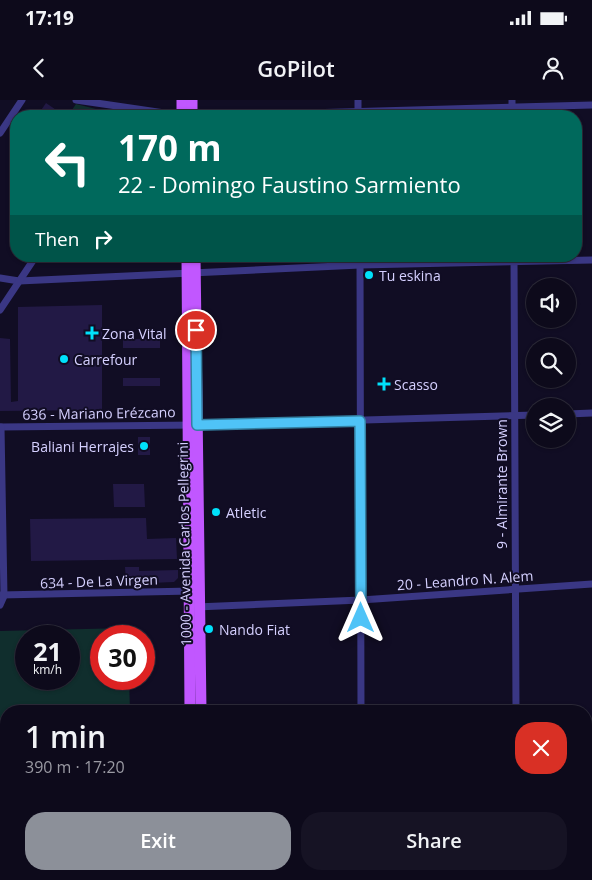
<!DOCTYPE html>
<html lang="en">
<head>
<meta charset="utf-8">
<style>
	body { margin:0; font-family:"Open Sans",sans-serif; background:#161324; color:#f1f3f6; height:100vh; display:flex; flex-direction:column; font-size:19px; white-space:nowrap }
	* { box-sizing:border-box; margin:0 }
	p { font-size:16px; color:#9a9aa3 }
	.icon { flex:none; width:28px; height:28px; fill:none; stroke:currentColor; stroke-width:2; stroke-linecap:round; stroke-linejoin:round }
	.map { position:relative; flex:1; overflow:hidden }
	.sheet { position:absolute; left:0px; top:605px; width:592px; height:175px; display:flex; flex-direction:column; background:#0d0a1b; border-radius:20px 20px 0 0; box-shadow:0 1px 4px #0004,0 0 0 1px #2d2b3a }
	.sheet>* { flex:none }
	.top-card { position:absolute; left:10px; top:10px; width:572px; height:152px; border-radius:20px; box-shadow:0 1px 4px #0004,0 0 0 1px #2d2b3a; background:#00695c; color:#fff; overflow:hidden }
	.controls { position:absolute; left:526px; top:178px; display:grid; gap:10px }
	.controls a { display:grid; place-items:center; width:50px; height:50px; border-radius:50%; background:#0d0a1b; box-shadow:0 1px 4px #0004,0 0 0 1px #2d2b3a; font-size:25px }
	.speed { position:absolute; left:15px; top:525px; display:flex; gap:10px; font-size:25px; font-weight:700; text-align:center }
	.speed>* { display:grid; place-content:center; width:65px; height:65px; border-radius:50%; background:#0d0a1b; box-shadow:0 1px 4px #0004,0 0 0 1px #2d2b3a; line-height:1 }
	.speed small { font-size:12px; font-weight:400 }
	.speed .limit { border:8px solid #d22; background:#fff; color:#111 }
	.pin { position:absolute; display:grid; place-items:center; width:42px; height:42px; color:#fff; margin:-21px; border:2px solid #fff; border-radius:50%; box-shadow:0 1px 5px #0007 }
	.me { position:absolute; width:55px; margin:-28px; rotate:0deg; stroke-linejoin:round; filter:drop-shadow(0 0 4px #0008) }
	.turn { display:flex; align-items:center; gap:18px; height:105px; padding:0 25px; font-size:22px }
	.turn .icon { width:65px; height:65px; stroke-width:2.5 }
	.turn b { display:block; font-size:35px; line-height:42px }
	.then { display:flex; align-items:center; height:48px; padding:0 25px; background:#0003; gap:10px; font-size:19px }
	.round { display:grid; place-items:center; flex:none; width:52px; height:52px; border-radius:20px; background:#161324 }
	.overview { display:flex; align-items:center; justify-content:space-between; height:85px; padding:0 25px }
	h1 { font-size:30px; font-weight:600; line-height:38px }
	.action { display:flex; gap:10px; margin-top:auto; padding:10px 25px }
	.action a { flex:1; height:58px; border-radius:20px; background:#8c9099; color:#fff; font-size:20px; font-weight:600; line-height:58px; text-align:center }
	.action a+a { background:#161324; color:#f1f3f6 }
	.status { display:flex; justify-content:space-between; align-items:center; height:35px; padding:0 25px; background:#0d0a1b; direction:ltr }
	.status svg { height:14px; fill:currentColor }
	header { display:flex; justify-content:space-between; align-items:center; height:65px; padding:0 25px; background:#0d0a1b; font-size:22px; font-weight:600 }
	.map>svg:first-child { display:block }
	.green { fill:#102e2d; fill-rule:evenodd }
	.building { fill:#221945 }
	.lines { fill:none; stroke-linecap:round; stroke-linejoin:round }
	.street { stroke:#3a3784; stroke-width:7 }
	.secondary { stroke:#6b67ff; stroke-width:10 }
	.primary { stroke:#c157ff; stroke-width:11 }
	.route-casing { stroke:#337fa1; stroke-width:12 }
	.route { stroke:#4fc3f7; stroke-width:9 }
	.poi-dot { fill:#00e1fb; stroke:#110d24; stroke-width:2 }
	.labels { text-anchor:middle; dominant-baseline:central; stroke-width:4; stroke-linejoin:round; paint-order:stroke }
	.poi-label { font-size:14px; fill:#d5d0ff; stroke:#110d24; text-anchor:start }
	.street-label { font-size:14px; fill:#d5d0ff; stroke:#110d24 }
</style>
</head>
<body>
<div class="status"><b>17:19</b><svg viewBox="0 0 49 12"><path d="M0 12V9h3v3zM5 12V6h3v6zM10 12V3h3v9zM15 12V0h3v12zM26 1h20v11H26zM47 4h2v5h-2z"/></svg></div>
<header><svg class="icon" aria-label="back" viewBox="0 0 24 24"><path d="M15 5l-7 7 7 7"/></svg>GoPilot<svg class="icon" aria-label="person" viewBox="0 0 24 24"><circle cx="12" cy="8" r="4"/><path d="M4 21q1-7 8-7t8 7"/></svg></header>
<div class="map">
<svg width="592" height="780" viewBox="0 0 592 780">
	<rect width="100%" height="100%" fill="#110d24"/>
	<g class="green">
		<polygon points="76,4 120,15 68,16"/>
		<path d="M128,528V536H101V579H129L130,611H6V630L3,635L0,633V531ZM26,536H69V579H26Z"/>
		<polygon points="83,774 133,774 133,780 91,780"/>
	</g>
	<g class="building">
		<polygon points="46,3 65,16 37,16"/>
		<polygon points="102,205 102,310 0,311 0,238 10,239 11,302 18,301 18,207"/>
		<rect x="123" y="239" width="37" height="9"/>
		<rect x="123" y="278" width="37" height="8"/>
		<rect x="138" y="337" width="12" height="18"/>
		<polygon points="113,384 144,384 145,407 114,407"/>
		<polygon points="146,418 147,439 176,438 177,459 31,461 30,419"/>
		<polygon points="125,467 139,467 139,471 178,470 178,478 174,482 126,484"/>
	</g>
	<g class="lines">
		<g class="street">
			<polyline points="76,0 185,16"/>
			<polyline points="358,0 358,16"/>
			<polyline points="512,0 512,16"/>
			<polyline points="199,16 592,5"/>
			<polyline points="0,33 22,0"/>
			<polyline points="360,156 361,611"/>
			<polyline points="514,156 516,611"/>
			<polyline points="0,178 19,181 360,165 592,160"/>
			<polyline points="0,210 36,156"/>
			<polyline points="568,314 592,313"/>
			<polyline points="0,327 197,325 535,315"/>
			<polyline points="0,495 192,491"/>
			<polyline points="0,505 4,496 1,327"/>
			<polyline points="196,507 361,500 592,484"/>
			<polyline points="360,780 361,774"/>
			<polyline points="517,780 517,774"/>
		</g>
		<g class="secondary">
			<polyline points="586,662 592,662"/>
			<polyline points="586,681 592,680"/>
			<polyline points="0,721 6,726"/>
			<polyline points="0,733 6,738"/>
			<polyline points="54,774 62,780"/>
			<polyline points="68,774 76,780"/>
		</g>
		<g class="primary">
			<polyline points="182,0 182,16"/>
			<polyline points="192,0 192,16"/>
			<polyline points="187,156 190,611"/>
			<polyline points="195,156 201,611"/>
			<polyline points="192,774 192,780"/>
			<polyline points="203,774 203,780"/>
		</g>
	</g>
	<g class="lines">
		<g class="route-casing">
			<polyline id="route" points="196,230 197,325 360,321 361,518"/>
		</g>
		<use href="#route" class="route"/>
	</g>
	<g class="poi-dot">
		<circle cx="369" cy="175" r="5"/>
		<path d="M89.5 225.5h5v5h5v5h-5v5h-5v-5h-5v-5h5z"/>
		<circle cx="64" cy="259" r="5"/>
		<path d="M381.5 276.5h5v5h5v5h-5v5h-5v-5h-5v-5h5z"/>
		<circle cx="144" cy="346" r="5"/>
		<circle cx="216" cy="412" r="5"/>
		<circle cx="209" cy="529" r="5"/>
	</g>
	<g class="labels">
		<g class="poi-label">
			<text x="379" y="175">Tu eskina</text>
			<text x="102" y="233">Zona Vital</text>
			<text x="74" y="259">Carrefour</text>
			<text x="394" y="284">Scasso</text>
			<text x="134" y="346" text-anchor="end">Baliani Herrajes</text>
			<text x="226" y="412">Atletic</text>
			<text x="219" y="529">Nando Fiat</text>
		</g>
		<g class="street-label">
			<text transform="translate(99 313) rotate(-1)">636 - Mariano Erézcano</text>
			<text transform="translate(501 384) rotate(-90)">9 - Almirante Brown</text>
			<text transform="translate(184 444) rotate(-91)">1000 - Avenida Carlos Pellegrini</text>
			<text transform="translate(465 480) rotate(-4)">20 - Leandro N. Alem</text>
			<text transform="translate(99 481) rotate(-2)">634 - De La Virgen</text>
		</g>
	</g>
</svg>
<div class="controls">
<a><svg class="icon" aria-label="sound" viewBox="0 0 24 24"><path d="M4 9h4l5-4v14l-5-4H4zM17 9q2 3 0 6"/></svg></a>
<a><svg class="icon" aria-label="search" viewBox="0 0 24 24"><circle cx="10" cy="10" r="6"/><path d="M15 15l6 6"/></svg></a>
<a><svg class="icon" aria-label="layers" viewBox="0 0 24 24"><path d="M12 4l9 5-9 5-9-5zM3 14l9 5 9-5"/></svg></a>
</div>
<div class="speed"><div>21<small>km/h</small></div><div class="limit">30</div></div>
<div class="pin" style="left:196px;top:230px;background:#d93025"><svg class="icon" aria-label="arrive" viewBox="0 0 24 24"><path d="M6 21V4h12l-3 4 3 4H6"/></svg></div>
<svg class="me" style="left:361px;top:518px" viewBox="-20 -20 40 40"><path d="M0-17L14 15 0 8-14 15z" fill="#4fc3f7" stroke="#fff" stroke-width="4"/></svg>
<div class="top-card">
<div class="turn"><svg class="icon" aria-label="left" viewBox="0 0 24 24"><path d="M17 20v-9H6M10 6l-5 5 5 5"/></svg><div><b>170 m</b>22 - Domingo Faustino Sarmiento</div></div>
<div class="then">Then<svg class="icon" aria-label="right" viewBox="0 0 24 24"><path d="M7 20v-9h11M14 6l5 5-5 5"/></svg></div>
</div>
<section class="sheet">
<div class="overview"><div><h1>1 min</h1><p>390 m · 17:20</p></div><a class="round" style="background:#d93025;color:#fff"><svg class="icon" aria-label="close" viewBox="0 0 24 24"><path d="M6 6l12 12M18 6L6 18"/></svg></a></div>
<div class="action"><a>Exit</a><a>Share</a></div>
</section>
</div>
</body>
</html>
